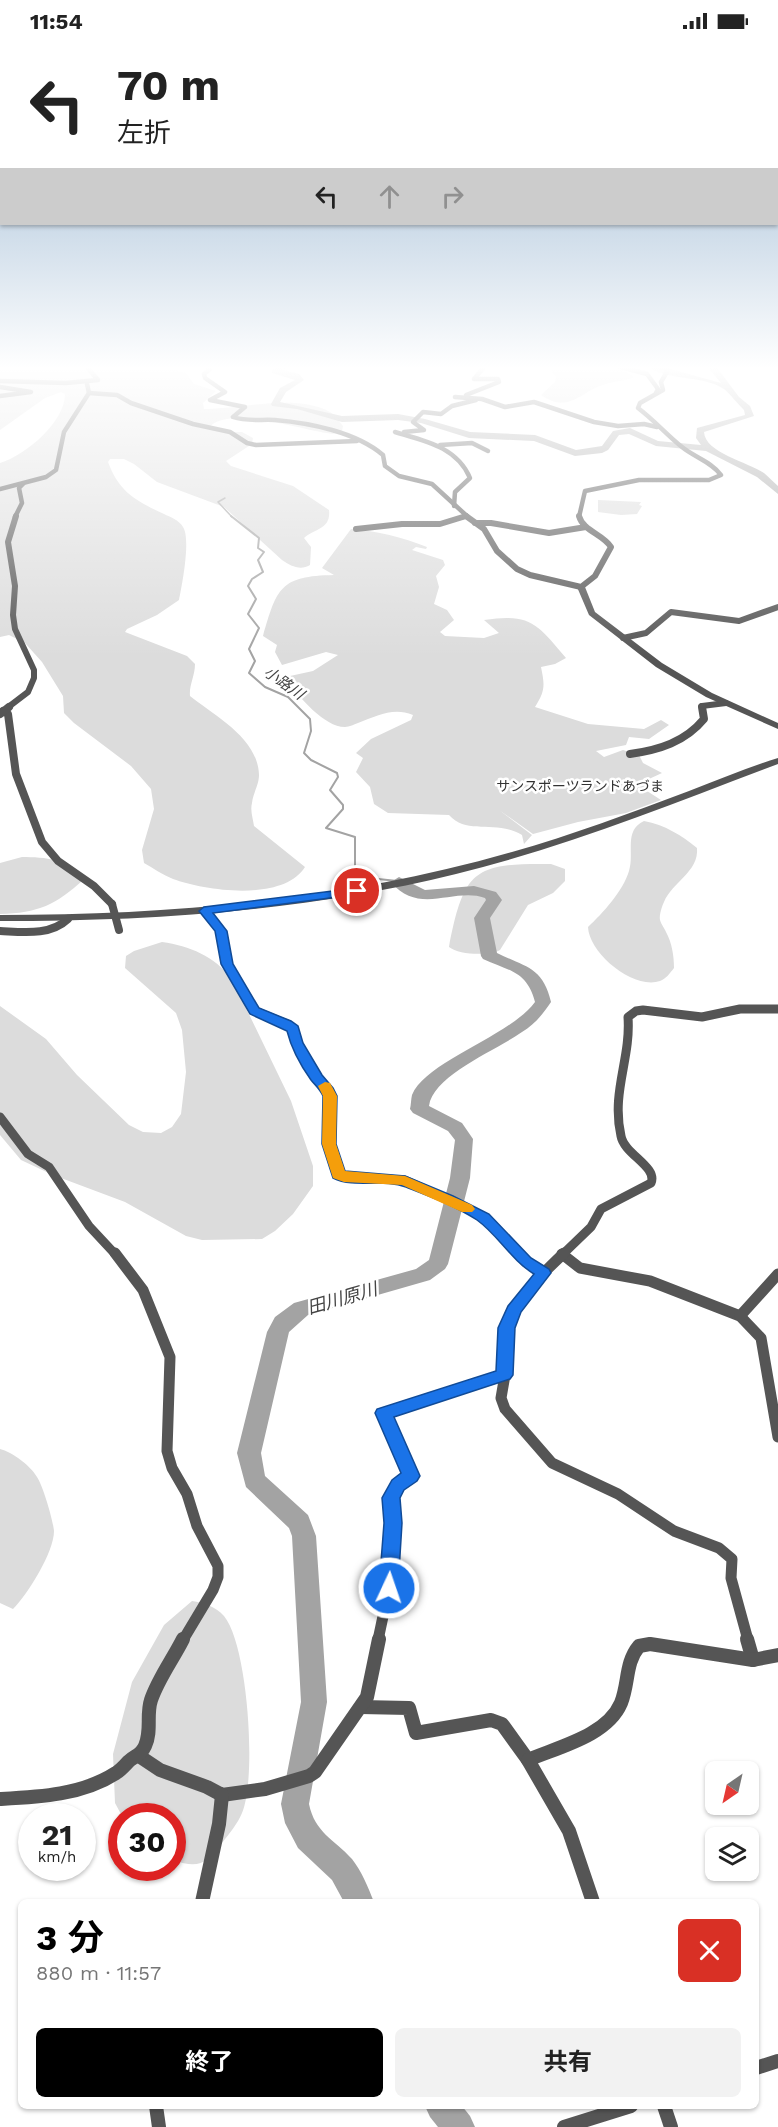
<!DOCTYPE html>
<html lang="ja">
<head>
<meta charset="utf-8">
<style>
	body { margin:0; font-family:"Work Sans","Noto Sans JP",sans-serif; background:#f2f2f2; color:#222; height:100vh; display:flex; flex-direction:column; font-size:22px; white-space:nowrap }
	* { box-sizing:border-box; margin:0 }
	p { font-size:20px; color:#767676 }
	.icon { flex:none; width:33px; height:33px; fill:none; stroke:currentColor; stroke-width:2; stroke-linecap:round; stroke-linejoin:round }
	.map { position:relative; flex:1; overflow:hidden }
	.drawer { position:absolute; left:18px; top:1857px; width:741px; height:210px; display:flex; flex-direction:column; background:#fff; border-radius:9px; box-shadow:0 2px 4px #0004 }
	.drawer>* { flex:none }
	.hud { position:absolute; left:0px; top:0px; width:778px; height:183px; box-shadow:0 2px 4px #0004; background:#fff; color:#222; overflow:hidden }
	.needle { width:39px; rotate:214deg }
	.controls { position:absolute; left:705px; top:1719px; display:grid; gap:12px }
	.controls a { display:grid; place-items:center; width:54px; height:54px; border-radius:9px; background:#fff; box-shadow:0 2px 4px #0004; font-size:30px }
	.speed { position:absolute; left:18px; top:1761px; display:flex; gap:12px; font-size:30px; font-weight:700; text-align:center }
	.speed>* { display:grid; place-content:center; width:78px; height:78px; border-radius:50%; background:#fff; box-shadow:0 2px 4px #0004; line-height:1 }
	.speed small { font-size:15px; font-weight:400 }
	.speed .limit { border:9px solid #d22; background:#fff; color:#111 }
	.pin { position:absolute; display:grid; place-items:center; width:51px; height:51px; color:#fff; margin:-26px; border:3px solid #fff; border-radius:50%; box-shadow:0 2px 6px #0007 }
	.me { position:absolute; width:66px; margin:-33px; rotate:3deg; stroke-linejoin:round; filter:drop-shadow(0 0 4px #0008) }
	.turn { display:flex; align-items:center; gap:21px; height:126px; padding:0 18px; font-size:27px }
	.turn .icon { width:78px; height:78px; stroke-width:2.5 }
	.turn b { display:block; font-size:42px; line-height:51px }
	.lanes { display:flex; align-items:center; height:57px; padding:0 18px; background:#0003; justify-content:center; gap:30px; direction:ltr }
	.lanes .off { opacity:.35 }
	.round { display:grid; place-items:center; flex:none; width:63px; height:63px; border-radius:9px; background:#f2f2f2 }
	.head { display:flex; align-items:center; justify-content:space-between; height:102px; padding:0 18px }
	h1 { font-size:36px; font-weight:700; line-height:45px; color:#000 }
	.primary-button { display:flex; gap:12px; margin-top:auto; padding:12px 18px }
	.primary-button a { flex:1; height:69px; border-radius:9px; background:#000; color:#fff; font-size:24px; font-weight:700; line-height:69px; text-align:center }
	.primary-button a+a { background:#f2f2f2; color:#222 }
	.status { display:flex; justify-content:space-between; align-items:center; height:42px; padding:0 30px; background:#fff; direction:ltr }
	.status svg { height:16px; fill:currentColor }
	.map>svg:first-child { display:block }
	.green { fill:#dcdcdc }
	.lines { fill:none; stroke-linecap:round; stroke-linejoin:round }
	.stream-far1 { stroke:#a3a3a3; stroke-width:1.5 }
	.stream { stroke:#a3a3a3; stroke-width:2 }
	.river { fill:#a3a3a3; fill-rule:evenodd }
	.minor-far5 { stroke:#555; stroke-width:4.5 }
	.minor-far4 { stroke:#555; stroke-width:6 }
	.minor-far3 { stroke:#555; stroke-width:8 }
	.minor-far2 { stroke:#555; stroke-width:9 }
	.minor-far1 { stroke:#555; stroke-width:11 }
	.minor { stroke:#555; stroke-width:14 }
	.tertiary { fill:#555; fill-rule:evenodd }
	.minor-bridge { stroke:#555; stroke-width:8 }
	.route { fill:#1a73e8; stroke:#114b97; stroke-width:1.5 }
	.slow { fill:#f59e0b }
	.labels { text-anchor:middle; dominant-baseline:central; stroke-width:5; stroke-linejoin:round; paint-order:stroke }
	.far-park-label { font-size:14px; fill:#333; stroke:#fff }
	.far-water-label { font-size:15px; font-style:italic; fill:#444; stroke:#fff }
	.water-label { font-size:18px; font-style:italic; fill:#444; stroke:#fff }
</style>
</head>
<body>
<div class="status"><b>11:54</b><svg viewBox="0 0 49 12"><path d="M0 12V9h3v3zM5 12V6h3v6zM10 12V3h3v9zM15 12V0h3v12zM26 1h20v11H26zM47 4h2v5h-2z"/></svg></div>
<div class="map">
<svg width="778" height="2085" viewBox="0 0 778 2085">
	<rect width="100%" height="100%" fill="#fff"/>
	<g class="green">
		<path d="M0,323H155L186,331L194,342L216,349L203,361L204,367C241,367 296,351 330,370C335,373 339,379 343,384L342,389L333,392C309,390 225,362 209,386L220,390H242L253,396L252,402L226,419L231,424L293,444L329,468C331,487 316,486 304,496L311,505L310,523C300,529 291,524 282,518L224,465L157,440L134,422L124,417H110L108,420C119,450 136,459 164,472C170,475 179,478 183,485C191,497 182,543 179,558L157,573L127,587L125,590L187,614L195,622C195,634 189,643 190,654C215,674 258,696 259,733C259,743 253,751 252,761C250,769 253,776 254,784L305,825C283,860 206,849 173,837C163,833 153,826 144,821L142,808L154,767L151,747L131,724L74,681L64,671L63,654L42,620L25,601L9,593L0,595V421C26,413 65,380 65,352L61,350L45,356L0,388Z"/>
		<path d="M559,323H615L634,335C626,339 615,339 606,342C581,348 570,373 541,353L555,340L556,335L551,329Z"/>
		<polygon points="598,458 641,460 639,463 642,464 637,472 621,473 598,470"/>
		<path d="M351,487C377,489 402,495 427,505L426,507L416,505L412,508L443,518L445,523L436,534L439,545L434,562L447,568L454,578L440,590L445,594L484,596L499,591L484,578C531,571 537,582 566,616L555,622L541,625C545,644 545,649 535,665L588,682L644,687L661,678L669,683L649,697L629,695L626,703L596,709L604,715L623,708L639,713L643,721L662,731L649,737L645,743L647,749L661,758L626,771L578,780L533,792L499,768L532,793L524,802L522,793C495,777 468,794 449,773L388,771L374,762L370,745L356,730L363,716L356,711L371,697L411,678L413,673C393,665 377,674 358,681C355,682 349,685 345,685C324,685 300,655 287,640L290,634L313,629L338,613L326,610L282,623L275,610L277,603L263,594C277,546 280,534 334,533L322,526Z"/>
		<path d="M644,779C665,783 681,793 697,806C699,830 672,840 664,860C662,864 659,873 660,878C661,882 665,887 666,890C672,901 674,914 674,926C670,931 666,937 660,939C633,948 589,911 588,885C603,871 623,849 629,829C635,811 623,789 644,779Z"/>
		<path d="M22,815C45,815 69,817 84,837C56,863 38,871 0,872V821Z"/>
		<path d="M551,822L565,827V839L553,851L528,863L500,908C489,914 459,913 449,905C464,828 474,821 551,822Z"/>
		<path d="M162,900C190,904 214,914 232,937L291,1059L313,1124V1144L293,1172L275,1189L262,1197L202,1198L186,1194L125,1160L53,1133L21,1118L0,1093V964L46,997L77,1033L129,1083L143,1090L161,1091L172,1085L181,1072L186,1030L182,988L176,971L125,926L126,914L134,909Z"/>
		<path d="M0,1407C12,1410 31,1424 37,1435C43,1444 53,1478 54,1489C54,1510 28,1552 13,1567L0,1561Z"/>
		<path d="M192,1559C204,1561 215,1564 224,1574C248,1603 257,1736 242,1771C238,1781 229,1792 222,1801C207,1822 198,1827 173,1818L172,1774H122L115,1761L113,1712L132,1640L164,1583Z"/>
	</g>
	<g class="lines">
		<polyline class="stream-far1" points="225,456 218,460 232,475"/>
		<polyline class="stream" points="231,474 259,496 258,506 264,510 258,518 263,530 252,537 248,544 256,557 248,572 259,586 249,607 255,619 249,631 265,645 288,655 310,677 311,689 304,711 311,718 337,731 338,735 330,748 343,763 343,767 326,786 355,795 355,830 369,836 397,839"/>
		<g class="river">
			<path d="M280,323H291L283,328L299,332L304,338L286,350L280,360L342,374L398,372L425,377L470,390L535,393L576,408L602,404L613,389L630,386L658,399L701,403L696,396L697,386L745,373L744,368C739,363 729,351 724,347C701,332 667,340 646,323H656L721,341L706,323H715L739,355L750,364L754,374L704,390C705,411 748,420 764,431C769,435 773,440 778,444V452L757,435L706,409L656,404L629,392L619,393L608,408L602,411L575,414L534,399L469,396L421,381L398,378L342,380L297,367L272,364L271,362L280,346L295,338L272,331V327Z"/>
			<path d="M399,835L425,848L474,844L496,850L502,858L490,876L497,911C525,925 543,925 551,960C543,972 535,982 522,990C497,1008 433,1033 429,1064L462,1081L473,1097L470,1136L448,1222L445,1227L430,1238L308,1273L289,1290L261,1411L265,1434L308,1473L316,1494L327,1660L309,1762C315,1791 334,1797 352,1817C362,1830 368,1845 374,1860H344L332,1838L298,1806L285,1781L281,1762L301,1660L292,1494L289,1486L246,1445L237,1411L267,1290L275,1275L294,1261L416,1227L429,1218L450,1136L455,1098L448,1089L413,1071L410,1067C411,1063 411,1057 412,1053C426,1019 509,995 535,960C527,929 509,929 483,917L481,914L474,876L486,858L485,856C454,845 419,874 391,840Z"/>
			<polygon points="425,2064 462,2064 470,2074 475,2085 438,2085 430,2075"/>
		</g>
		<g class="minor-far5">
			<path d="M206,323L210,327L204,332L205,336L225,350L210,358L245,365L233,375C247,380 261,377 275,378C310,381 356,390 383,413L385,424L399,434L432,442L468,475"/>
			<polyline points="614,323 647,332 658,347 656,351"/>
			<polyline points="654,323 668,328"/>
			<polyline points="0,339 66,341 98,338 85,323"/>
			<polyline points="0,345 31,350 0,354"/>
			<polyline points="89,351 117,353 131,361 193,382 230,390 247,401 256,403 357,399"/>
			<polyline points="466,353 499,340 498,337 474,337 486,323"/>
			<polyline points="455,355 482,357 505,365 534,360 594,380 618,384 644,382 657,385"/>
			<path d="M395,390C425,399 457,405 470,436L455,450L454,464"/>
			<polyline points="404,390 424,388 413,380 423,370 441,372 452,364 476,358"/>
			<polyline points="440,403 472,401 488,409"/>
			<polyline points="0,447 46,435 56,428 64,390 89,351 87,342"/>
			<polyline points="15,475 22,461 19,446 23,442"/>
			<polyline points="463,475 466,474"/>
			<path d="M579,475L585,449L639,438H709L721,433C712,420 694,415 682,405C667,393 654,378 638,366L640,361L663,348L661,340L668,328"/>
		</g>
		<g class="minor-far4">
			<path d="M466,474L484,487L497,509L517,527L530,533L581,545L595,534L611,505C603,492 583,489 579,474"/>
			<polyline points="475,481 491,481 549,491 586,485"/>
			<polyline points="356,487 402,482 440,482 466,474"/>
			<polyline points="623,596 646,591 671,570 739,579 778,565"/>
			<polyline points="7,666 28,650 34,636 34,628 15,587 13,573 15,544 8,500 16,474"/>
			<polyline points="702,666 702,664 726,661"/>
		</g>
		<g class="minor-far3">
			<polyline points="3,669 8,672 16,732 42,800 58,819 94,844 112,862"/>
			<polyline points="0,672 9,665"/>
			<path d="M630,712C659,708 685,700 704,677L702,665"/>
			<polyline points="204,869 221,889 224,908"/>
			<path d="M0,889C23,890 50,894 68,877"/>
		</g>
		<g class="minor-far2">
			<polyline points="224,906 227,922 255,969 287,982 293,987 297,1001 317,1035 327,1046 330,1054 329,1102 338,1132 344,1135 405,1138 448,1157 484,1175 519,1213"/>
			<polyline points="0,1075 28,1112 49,1125 89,1184 116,1213"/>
			<path d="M562,1213L591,1185L601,1167L651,1141C658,1125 624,1112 621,1094C611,1050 631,1017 628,975L636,969L643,968L702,975L740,967H778"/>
		</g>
		<g class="minor-far1">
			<polyline points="115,1211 143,1248 170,1315 167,1409 172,1426 187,1452 197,1484 218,1524 218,1535 213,1548 183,1598"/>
			<polyline points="518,1211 526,1220 543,1231"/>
			<polyline points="562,1212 580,1226 650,1239 740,1274 761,1296 778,1395"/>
			<polyline points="740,1274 778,1232"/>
			<polyline points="505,1333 501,1356 505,1367 552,1421 618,1452 674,1489 719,1506 732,1517 731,1536 748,1598"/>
			<path d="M378,1598L389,1546L393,1481L391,1456L398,1443L411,1434L384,1371L505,1333C506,1318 504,1300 507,1286C513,1259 544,1230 564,1211"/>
		</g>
		<g class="minor">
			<polyline points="747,1597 753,1618"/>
			<path d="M361,1665L409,1666L416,1691L491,1678L502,1682L528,1718C558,1705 607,1694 621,1661C629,1641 625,1621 639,1604L650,1602L753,1618L778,1613"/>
			<polyline points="139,1714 160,1728 207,1745 222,1753 265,1747 309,1734 315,1730 367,1655 379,1597"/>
			<polyline points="528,1718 569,1789 593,1860"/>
			<path d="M0,1757C39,1755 82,1753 116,1731C121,1728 125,1723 129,1719C136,1713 141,1713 145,1704C152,1689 146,1673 151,1658C158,1637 173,1617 183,1597"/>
			<polyline points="202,1860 219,1782 222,1753"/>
			<polyline points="756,2026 778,2019"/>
			<polyline points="156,2064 159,2085"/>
			<polyline points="664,2064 671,2085"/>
			<polyline points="564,2085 631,2064"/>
		</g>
		<g class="tertiary">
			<polygon points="578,543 585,545 595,570 662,621 712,651 778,681 778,687 706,655 656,625 589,573 577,545"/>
			<path d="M778,716V722C672,762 566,805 456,832C306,869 153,879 0,879V873C174,873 345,858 512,810C572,793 630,771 689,749C718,738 748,725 778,716Z"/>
		</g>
		<polyline class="minor-bridge" points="112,862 119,888"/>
	</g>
	<linearGradient id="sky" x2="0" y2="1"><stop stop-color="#8cadcc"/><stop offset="0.53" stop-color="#fff"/><stop offset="1" stop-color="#fff" stop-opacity="0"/></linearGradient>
	<rect width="778" height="615" fill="url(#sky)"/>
	<path class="route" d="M357,846L361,847V852L213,871L227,889L233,922L259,966L291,979L298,984L303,1001L322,1033L333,1046L337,1054L336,1102L345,1129L405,1134L453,1154L489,1172L531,1216L549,1227L551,1231L521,1270L515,1286L513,1333L510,1337L394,1375L420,1434L417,1439L404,1448L400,1456L402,1481L398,1546L396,1552L389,1555L382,1552L379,1546L384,1481L382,1456L392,1438L401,1431L375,1371L377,1367L496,1329L498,1286L508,1264L534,1232C511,1218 498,1193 477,1178C456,1164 429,1154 406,1145C383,1136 355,1147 333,1136L322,1102L323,1054C320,1047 316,1044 311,1038C301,1024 291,1005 287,989L250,972L221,922L215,889L199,869L204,865Z"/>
	<polygon class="slow" points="325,1040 330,1041 337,1054 336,1102 345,1129 405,1134 472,1163 475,1167 472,1170 462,1170 402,1143 344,1140 333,1136 322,1102 323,1054 318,1044"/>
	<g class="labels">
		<g class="far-park-label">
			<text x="580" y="744">サンスポーツランドあづま</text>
		</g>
		<g class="far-water-label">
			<text transform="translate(284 641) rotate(35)">小路川</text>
		</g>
		<g class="water-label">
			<text transform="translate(342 1256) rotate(-16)">田川原川</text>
		</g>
	</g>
</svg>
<div class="controls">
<a><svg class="needle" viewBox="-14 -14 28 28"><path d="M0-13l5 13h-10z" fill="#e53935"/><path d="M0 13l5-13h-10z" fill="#767676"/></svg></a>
<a><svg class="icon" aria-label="layers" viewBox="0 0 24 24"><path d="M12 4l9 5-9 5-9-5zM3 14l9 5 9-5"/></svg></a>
</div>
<div class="speed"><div>21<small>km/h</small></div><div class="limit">30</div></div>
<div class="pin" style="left:357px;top:849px;background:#d93025"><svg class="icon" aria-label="arrive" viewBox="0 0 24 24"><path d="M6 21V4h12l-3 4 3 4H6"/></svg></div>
<svg class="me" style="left:389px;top:1546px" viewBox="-20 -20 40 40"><circle r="17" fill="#1a73e8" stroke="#fff" stroke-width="3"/><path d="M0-11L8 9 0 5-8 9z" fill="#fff"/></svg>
<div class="hud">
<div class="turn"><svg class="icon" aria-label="left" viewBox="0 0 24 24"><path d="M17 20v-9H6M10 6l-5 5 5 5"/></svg><div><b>70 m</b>左折</div></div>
<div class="lanes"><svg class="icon" aria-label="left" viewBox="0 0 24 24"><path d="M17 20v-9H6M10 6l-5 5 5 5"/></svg><svg class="icon off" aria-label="ahead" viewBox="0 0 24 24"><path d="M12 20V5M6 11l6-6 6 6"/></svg><svg class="icon off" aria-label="right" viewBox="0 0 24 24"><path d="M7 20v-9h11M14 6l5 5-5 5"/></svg></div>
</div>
<section class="drawer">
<div class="head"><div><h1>3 分</h1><p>880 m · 11:57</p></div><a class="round" style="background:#d93025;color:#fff"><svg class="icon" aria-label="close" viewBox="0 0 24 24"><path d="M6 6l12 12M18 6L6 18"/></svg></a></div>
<div class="primary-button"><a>終了</a><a>共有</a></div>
</section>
</div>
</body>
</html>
